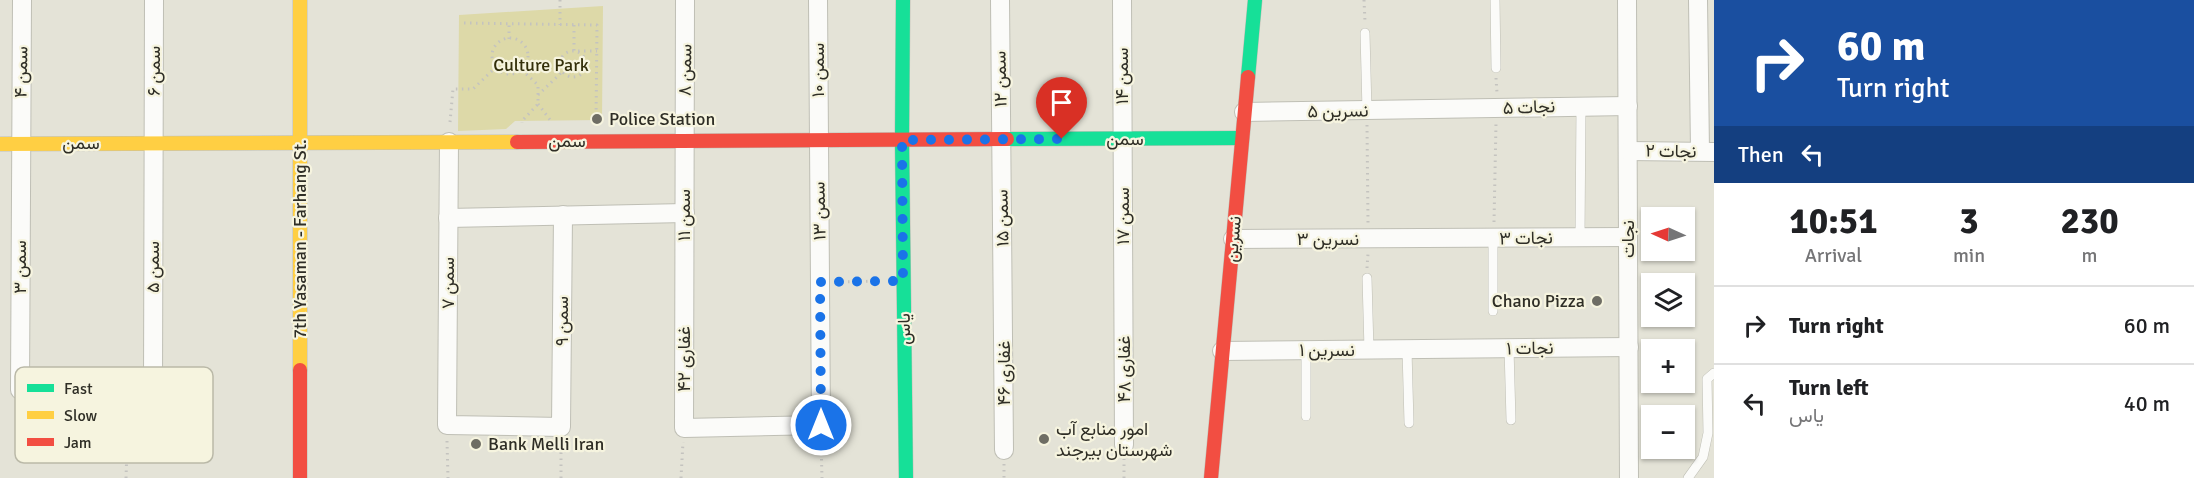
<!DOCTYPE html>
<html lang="en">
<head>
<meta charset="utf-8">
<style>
	body { margin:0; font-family:Signika,Vazirmatn,sans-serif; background:#f2f2f2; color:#202124; height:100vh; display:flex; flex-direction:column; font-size:22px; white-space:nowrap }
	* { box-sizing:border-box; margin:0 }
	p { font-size:20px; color:#757577 }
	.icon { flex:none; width:33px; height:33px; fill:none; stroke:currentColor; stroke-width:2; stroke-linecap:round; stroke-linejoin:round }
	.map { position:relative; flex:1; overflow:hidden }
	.details { display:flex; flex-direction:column; background:#fff; width:480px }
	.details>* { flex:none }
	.guide { background:#1a4fa0; color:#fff; overflow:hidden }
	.needle { width:39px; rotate:273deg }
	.tools { position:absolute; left:1641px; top:207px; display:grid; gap:12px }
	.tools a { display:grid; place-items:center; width:54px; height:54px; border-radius:0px; background:#fff; box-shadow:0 2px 4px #0004; font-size:30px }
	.pin { position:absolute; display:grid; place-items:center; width:51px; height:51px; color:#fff; margin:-62px -26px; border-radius:50% 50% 50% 0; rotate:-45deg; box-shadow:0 0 6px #0007 }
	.pin .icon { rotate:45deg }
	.me { position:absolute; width:66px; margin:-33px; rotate:0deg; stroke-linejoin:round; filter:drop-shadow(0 0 4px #0008) }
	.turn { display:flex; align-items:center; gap:21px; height:126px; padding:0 24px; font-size:27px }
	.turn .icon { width:78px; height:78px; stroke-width:2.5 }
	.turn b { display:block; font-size:42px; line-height:51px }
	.then { display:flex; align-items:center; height:57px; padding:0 24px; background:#0003; gap:12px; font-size:22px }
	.eta { display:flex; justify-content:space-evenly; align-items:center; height:102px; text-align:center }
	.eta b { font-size:36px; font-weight:800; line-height:42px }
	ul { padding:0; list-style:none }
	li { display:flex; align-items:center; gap:18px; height:78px; padding:0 24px; border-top:2px solid #e0e0e0 }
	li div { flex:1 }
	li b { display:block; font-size:22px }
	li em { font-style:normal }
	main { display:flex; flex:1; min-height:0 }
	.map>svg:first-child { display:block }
	.green { fill:#ddd9a8 }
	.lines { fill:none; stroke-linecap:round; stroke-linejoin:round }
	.lane-casing { stroke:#bfbfb5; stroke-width:10 }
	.street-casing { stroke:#bfbfb5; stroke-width:20 }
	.fast-casing { stroke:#bfbfb5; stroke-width:15 }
	.slow-casing { stroke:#bfbfb5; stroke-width:15 }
	.jam-casing { stroke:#bfbfb5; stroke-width:15 }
	.path { stroke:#c4c3bf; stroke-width:3; stroke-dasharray:1.5 4.5; stroke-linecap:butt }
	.lane { stroke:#fbfbf9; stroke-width:9 }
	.street { stroke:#fbfbf9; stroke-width:18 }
	.fast { stroke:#16e098; stroke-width:14 }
	.slow { stroke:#ffcf43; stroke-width:14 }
	.jam { stroke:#f24e42; stroke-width:14 }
	.route { stroke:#1a73e8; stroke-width:10; stroke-dasharray:0 18 }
	.poi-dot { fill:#6e6d64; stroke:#f6f4df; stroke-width:2 }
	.labels { text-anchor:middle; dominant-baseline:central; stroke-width:4.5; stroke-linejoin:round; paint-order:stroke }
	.park-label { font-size:18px; fill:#332f0a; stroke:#f6f4df }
	.street-label { font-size:18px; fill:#2f2e26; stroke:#f6f4df }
	.poi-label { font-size:18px; fill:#2f2e26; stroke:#f6f4df; text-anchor:start }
	.key { fill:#f6f4df; stroke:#bab9a8; stroke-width:1.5 }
	.key-label { font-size:16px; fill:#2f2e26 }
</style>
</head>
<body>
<main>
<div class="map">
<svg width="1714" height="478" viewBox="0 0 1714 478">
	<rect width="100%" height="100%" fill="#e4e3d7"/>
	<polygon class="green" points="603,6 602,120 515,121 506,129 458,131 459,15"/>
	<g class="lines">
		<g class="lane-casing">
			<g id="lane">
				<polyline points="1495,0 1496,68"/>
				<polyline points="1365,33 1367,111"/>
				<polyline points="1580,237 1581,106"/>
				<polyline points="1367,278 1369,350"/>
				<polyline points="1493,311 1493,238"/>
				<polyline points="1509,348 1511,420"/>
				<polyline points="1306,350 1306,416"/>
				<polyline points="1407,350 1409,423"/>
				<polyline points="1688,478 1703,457 1708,433 1707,379 1714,373"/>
			</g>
		</g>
		<g class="street-casing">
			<g id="street">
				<polyline points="685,0 684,428 821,425 818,0"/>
				<polyline points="1000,0 1004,450"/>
				<polyline points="1122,0 1124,445"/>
				<polyline points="1627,0 1629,478"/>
				<polyline points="1698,0 1700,151"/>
				<polyline points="1244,112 1628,106"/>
				<polyline points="449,142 447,425 561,427 563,215"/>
				<polyline points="1628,151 1714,152"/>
				<polyline points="448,218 685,213"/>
				<polyline points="1233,239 1628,237"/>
				<polyline points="1222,351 1629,347"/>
				<polyline points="20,390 22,0"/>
				<polyline points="153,390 154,0"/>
			</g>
		</g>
		<g class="fast-casing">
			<g id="fast">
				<polyline points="903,0 902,140 906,478"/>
				<polyline points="1248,77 1255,0"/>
				<polyline points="1007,139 1242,138"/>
			</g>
		</g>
		<g class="slow-casing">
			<g id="slow">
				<polyline points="300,0 300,370"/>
				<polyline points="0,144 517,142"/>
			</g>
		</g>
		<g class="jam-casing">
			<g id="jam">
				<polyline points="517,142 1007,139"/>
				<polyline points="300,370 300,478"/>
				<polyline points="1211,478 1248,77"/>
			</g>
		</g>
		<g class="path">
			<polyline points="560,0 560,25"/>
			<polyline points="1364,0 1365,22"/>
			<polyline points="464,23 597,25 596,122"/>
			<polyline points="574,25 574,51 597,51"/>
			<circle cx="510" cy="56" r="18"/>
			<polyline points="509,39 509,24"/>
			<circle cx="573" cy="64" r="13"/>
			<polyline points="522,70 538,85 538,104 522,121 522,123"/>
			<polyline points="1496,78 1497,93"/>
			<polyline points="538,95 562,72"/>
			<polyline points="538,104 551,121"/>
			<polyline points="450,122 453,89 473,89 496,67"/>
			<polyline points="1367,125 1368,223"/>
			<polyline points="1494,222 1496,123"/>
			<polyline points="1367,268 1368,254"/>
			<polyline points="836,282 884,281"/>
			<polyline points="447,441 448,478"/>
			<polyline points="821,441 822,478"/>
			<polyline points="1004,464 1004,478"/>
			<polyline points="126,478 129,390 138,390"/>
			<polyline points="561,478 561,441"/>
			<polyline points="681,478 683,442"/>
			<polyline points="1124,478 1124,459"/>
		</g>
		<use href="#lane" class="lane"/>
		<use href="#street" class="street"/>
		<use href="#fast" class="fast"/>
		<use href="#slow" class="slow"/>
		<use href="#jam" class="jam"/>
	</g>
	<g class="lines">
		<polyline class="route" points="821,425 820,282 903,281 902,140 1062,139"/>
	</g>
	<g class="poi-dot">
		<circle cx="597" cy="119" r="6"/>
		<circle cx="1597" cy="301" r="6"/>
		<circle cx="1044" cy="439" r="6"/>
		<circle cx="476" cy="444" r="6"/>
	</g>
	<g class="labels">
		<g class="park-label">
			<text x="541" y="65">Culture Park</text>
		</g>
		<g class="street-label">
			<text transform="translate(685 70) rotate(-89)">سمن ۸</text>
			<text transform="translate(818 70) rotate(-90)">سمن ۱۰</text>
			<text transform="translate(154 71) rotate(-90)">سمن ۶</text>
			<text transform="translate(21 72) rotate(-89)">سمن ۴</text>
			<text transform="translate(1122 76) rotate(-90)">سمن ۱۴</text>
			<text transform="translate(1000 79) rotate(-91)">سمن ۱۲</text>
			<text transform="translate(1529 107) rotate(-2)">نجات ۵</text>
			<text transform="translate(1338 111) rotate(-1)">نسرین ۵</text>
			<text x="1125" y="139">سمن</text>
			<text x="567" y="141">سمن</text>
			<text x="81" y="143">سمن</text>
			<text transform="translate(1671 151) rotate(1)">نجات ۲</text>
			<text transform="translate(819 211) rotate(-91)">سمن ۱۳</text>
			<text transform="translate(684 215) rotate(-90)">سمن ۱۱</text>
			<text transform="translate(1123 216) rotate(-90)">سمن ۱۷</text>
			<text transform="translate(1002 218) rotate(-91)">سمن ۱۵</text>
			<text transform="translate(1526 238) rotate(-1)">نجات ۳</text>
			<text transform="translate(300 239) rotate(-90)">7th Yasaman - Farhang St.</text>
			<text transform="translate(1233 239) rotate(-85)">نسرین</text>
			<text x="1328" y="239">نسرین ۳</text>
			<text transform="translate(1628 239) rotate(-90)">نجات</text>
			<text transform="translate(20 267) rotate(-90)">سمن ۳</text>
			<text transform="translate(153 267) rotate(-90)">سمن ۵</text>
			<text transform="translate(448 283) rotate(-90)">سمن ۷</text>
			<text transform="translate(562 321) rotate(-90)">سمن ۹</text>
			<text transform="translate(904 329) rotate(-91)">یاس</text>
			<text transform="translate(1530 348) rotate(-1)">نجات ۱</text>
			<text x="1327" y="350">نسرین ۱</text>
			<text transform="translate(684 359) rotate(-90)">غفاری ۴۲</text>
			<text transform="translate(1124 369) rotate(-90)">غفاری ۴۸</text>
			<text transform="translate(1004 373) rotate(-90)">غفاری ۴۶</text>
		</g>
		<g class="poi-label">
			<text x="609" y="119">Police Station</text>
			<text x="1585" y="301" text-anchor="end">Chano Pizza</text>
			<text x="1056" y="429">امور منابع آب<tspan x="1056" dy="21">شهرستان بیرجند</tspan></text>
			<text x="488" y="444">Bank Melli Iran</text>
		</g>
	</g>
	<rect x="15" y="367" width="198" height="96" rx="9" class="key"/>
	<rect x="27" y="384" width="27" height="8" fill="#16e098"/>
	<rect x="27" y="411" width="27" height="8" fill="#ffcf43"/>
	<rect x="27" y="438" width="27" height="8" fill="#f24e42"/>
	<g class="key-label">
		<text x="64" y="394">Fast</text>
		<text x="64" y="421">Slow</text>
		<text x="64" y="448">Jam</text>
	</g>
</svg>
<div class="tools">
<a><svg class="needle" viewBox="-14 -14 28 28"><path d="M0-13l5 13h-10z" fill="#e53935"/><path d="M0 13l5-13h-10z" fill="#757577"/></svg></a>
<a><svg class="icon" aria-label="layers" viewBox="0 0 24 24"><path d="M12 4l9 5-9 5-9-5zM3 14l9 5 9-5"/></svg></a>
<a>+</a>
<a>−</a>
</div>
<div class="pin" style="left:1062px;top:139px;background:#d93025"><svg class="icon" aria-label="arrive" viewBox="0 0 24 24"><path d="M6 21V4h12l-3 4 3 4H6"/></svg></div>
<svg class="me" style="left:821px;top:425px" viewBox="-20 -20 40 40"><circle r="17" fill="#1a73e8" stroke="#fff" stroke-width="3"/><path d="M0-11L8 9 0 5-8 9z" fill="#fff"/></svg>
</div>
<section class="details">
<div class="guide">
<div class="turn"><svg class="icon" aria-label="right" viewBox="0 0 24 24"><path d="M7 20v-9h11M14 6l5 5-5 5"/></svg><div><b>60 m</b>Turn right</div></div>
<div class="then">Then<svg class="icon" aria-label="left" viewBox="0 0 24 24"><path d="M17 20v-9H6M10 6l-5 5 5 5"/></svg></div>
</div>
<div class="eta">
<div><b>10:51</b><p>Arrival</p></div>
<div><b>3</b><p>min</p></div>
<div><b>230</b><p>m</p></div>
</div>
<ul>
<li><svg class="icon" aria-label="right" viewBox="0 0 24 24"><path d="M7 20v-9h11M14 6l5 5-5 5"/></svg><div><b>Turn right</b></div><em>60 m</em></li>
<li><svg class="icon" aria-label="left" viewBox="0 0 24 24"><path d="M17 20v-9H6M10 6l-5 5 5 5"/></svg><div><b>Turn left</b><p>یاس</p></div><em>40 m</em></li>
</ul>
</section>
</main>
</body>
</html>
